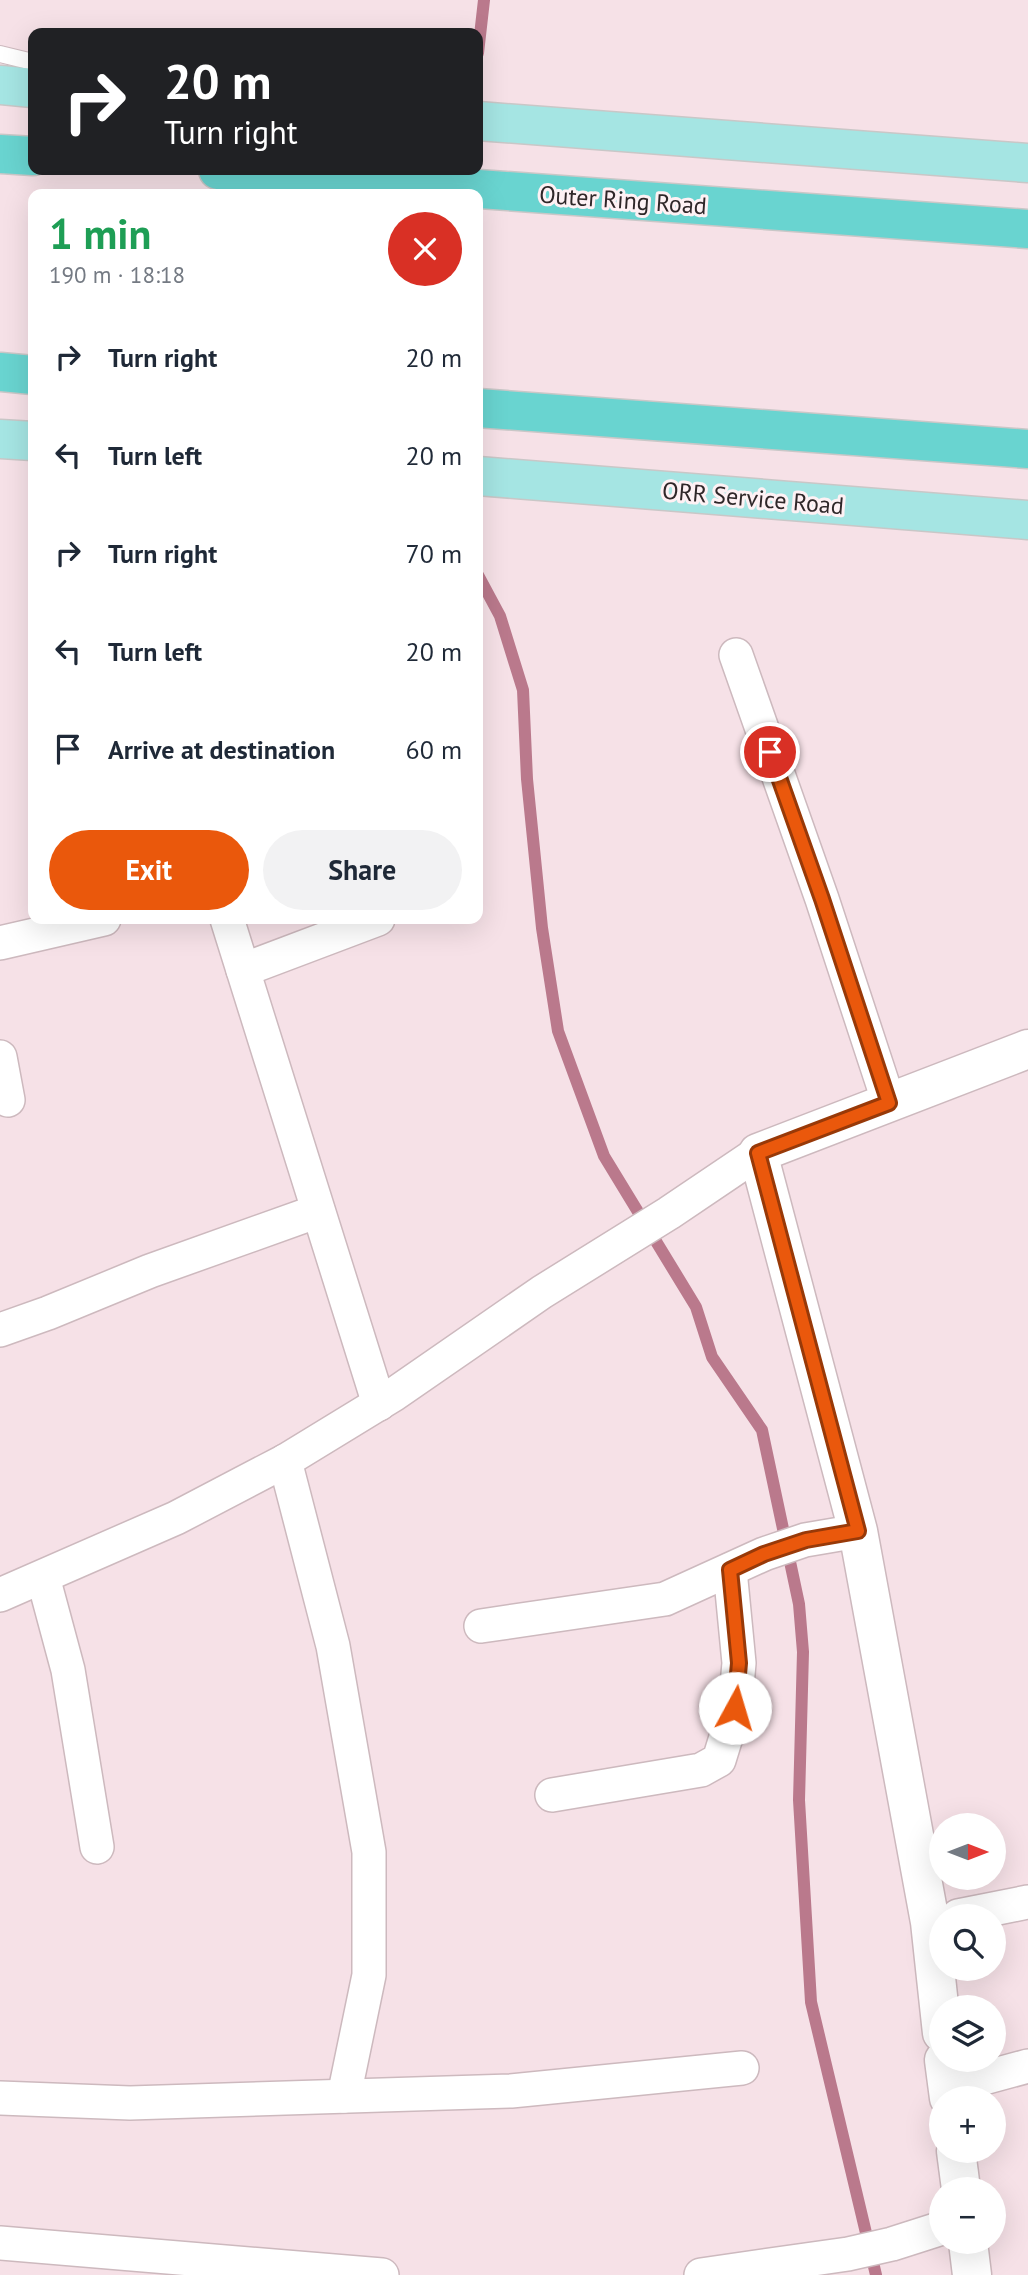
<!DOCTYPE html>
<html lang="en">
<head>
<meta charset="utf-8">
<style>
	body { margin:0; font-family:"PT Sans",sans-serif; background:#f2f2f3; color:#1f2937; height:100vh; display:flex; flex-direction:column; font-size:26px; white-space:nowrap }
	* { box-sizing:border-box; margin:0 }
	p { font-size:23px; color:#747a83 }
	.icon { flex:none; width:38px; height:38px; fill:none; stroke:currentColor; stroke-width:2; stroke-linecap:round; stroke-linejoin:round }
	.map { position:relative; flex:1; overflow:hidden }
	.sheet { position:absolute; left:28px; top:189px; width:455px; height:735px; display:flex; flex-direction:column; background:#fff; border-radius:14px; box-shadow:0 7px 28px #0002 }
	.sheet>* { flex:none }
	.guide { position:absolute; left:28px; top:28px; width:455px; height:147px; border-radius:14px; box-shadow:0 7px 28px #0002; background:#202124; color:#fff; overflow:hidden }
	.needle { width:46px; rotate:90deg }
	.buttons { position:absolute; left:929px; top:1813px; display:grid; gap:14px }
	.buttons a { display:grid; place-items:center; width:77px; height:77px; border-radius:50%; background:#fff; box-shadow:0 7px 28px #0002; font-size:35px }
	.pin { position:absolute; display:grid; place-items:center; width:60px; height:60px; color:#fff; margin:-30px; border:4px solid #fff; border-radius:50%; box-shadow:0 2px 7px #0007 }
	.me { position:absolute; width:77px; margin:-38px; rotate:6deg; stroke-linejoin:round; filter:drop-shadow(0 0 5px #0008) }
	.turn { display:flex; align-items:center; gap:24px; height:147px; padding:0 21px; font-size:32px }
	.turn .icon { width:91px; height:91px; stroke-width:2.5 }
	.turn b { display:block; font-size:49px; line-height:60px }
	.round { display:grid; place-items:center; flex:none; width:74px; height:74px; border-radius:37px; background:#f2f2f3 }
	.head { display:flex; align-items:center; justify-content:space-between; height:119px; padding:0 21px }
	h1 { font-size:42px; font-weight:600; line-height:52px; color:#1e9e55 }
	.cta { display:flex; gap:14px; margin-top:auto; padding:14px 21px }
	.cta a { flex:1; height:80px; border-radius:42px; background:#ea580c; color:#fff; font-size:28px; font-weight:600; line-height:80px; text-align:center }
	.cta a+a { background:#f2f2f3; color:#1f2937 }
	ul { padding:0; list-style:none }
	li { display:flex; align-items:center; gap:21px; height:98px; padding:0 21px }
	li div { flex:1 }
	li b { display:block; font-size:26px }
	li em { font-style:normal }
	.map>svg:first-child { display:block }
	.lines { fill:none; stroke-linecap:round; stroke-linejoin:round }
	.stream { stroke:#ba798c; stroke-width:12 }
	.service-casing { stroke:#cdb9be; stroke-width:18 }
	.minor-casing { stroke:#cdb9be; stroke-width:36 }
	.tertiary-casing { stroke:#cdb9be; stroke-width:41 }
	.primary-casing { stroke:#c9c7c7; stroke-width:41 }
	.motorway-casing { stroke:#c9c7c7; stroke-width:41 }
	.service { stroke:#fff; stroke-width:16 }
	.minor { stroke:#fff; stroke-width:33 }
	.tertiary { stroke:#fff; stroke-width:38 }
	.primary { stroke:#a5e5e3; stroke-width:38 }
	.motorway { stroke:#69d4d0; stroke-width:38 }
	.route-casing { stroke:#983908; stroke-width:18 }
	.route { stroke:#ea580c; stroke-width:12 }
	.labels { text-anchor:middle; dominant-baseline:central; stroke-width:6; stroke-linejoin:round; paint-order:stroke }
	.street-label { font-size:24px; fill:#2f2729; stroke:#fef1f4 }
</style>
</head>
<body>
<div class="map">
<svg width="1028" height="2275" viewBox="0 0 1028 2275">
	<rect width="100%" height="100%" fill="#f6e1e7"/>
	<g class="lines">
		<g class="stream">
			<polyline points="478,53 484,0"/>
			<polyline points="478,575 500,616 523,690 527,779 542,928 558,1031 604,1156 696,1307 712,1357 762,1430 799,1604 803,1652 799,1800 811,2002 876,2275"/>
		</g>
		<g class="service-casing">
			<polyline id="service" points="0,54 33,62"/>
		</g>
		<g class="minor-casing">
			<g id="minor">
				<polyline points="736,655 822,899 889,1103"/>
				<polyline points="227,919 379,1404"/>
				<polyline points="0,943 104,919"/>
				<polyline points="243,970 378,919"/>
				<polyline points="0,1057 8,1100"/>
				<polyline points="0,1330 48,1313 150,1271 318,1211"/>
				<polyline points="285,1461 333,1646 369,1852 369,1975 344,2096"/>
				<polyline points="43,1577 68,1670 97,1847"/>
				<polyline points="0,1595 176,1518 285,1461 393,1395 542,1292 669,1213 758,1153"/>
				<polyline points="481,1626 665,1599 764,1554 805,1540 858,1531"/>
				<polyline points="552,1795 701,1770 719,1760 735,1708 739,1663 730,1570"/>
				<polyline points="958,1916 1028,1902"/>
				<polyline points="947,2088 1028,2066"/>
				<polyline points="0,2098 130,2103 511,2091 742,2068"/>
				<polyline points="0,2243 382,2275"/>
				<polyline points="701,2275 848,2254 892,2244 942,2228"/>
			</g>
		</g>
		<g class="tertiary-casing">
			<g id="tertiary">
				<polyline points="942,2033 930,1922 858,1531 758,1153 1028,1049"/>
				<polyline points="944,2060 949,2098"/>
				<polyline points="956,2151 961,2189"/>
				<polyline points="968,2242 972,2275"/>
			</g>
		</g>
		<g class="primary-casing">
			<g id="primary">
				<polyline points="0,85 33,88"/>
				<polyline points="478,121 1028,163"/>
				<polyline points="0,439 33,441"/>
				<polyline points="478,476 1028,520"/>
			</g>
		</g>
		<g class="motorway-casing">
			<g id="motorway">
				<polyline points="0,154 33,156"/>
				<polyline points="218,170 1028,229"/>
				<polyline points="0,372 33,375"/>
				<polyline points="478,408 1028,449"/>
			</g>
		</g>
		<use href="#service" class="service"/>
		<use href="#minor" class="minor"/>
		<use href="#tertiary" class="tertiary"/>
		<use href="#primary" class="primary"/>
		<use href="#motorway" class="motorway"/>
	</g>
	<g class="lines">
		<g class="route-casing">
			<polyline id="route" points="735,1708 739,1663 730,1570 764,1554 806,1540 858,1531 758,1153 889,1103 822,899 770,752"/>
		</g>
		<use href="#route" class="route"/>
	</g>
	<g class="labels">
		<g class="street-label">
			<text transform="translate(623 200) rotate(4)">Outer Ring Road</text>
			<text transform="translate(753 498) rotate(5)">ORR Service Road</text>
		</g>
	</g>
</svg>
<div class="buttons">
<a><svg class="needle" viewBox="-14 -14 28 28"><path d="M0-13l5 13h-10z" fill="#e53935"/><path d="M0 13l5-13h-10z" fill="#747a83"/></svg></a>
<a><svg class="icon" aria-label="search" viewBox="0 0 24 24"><circle cx="10" cy="10" r="6"/><path d="M15 15l6 6"/></svg></a>
<a><svg class="icon" aria-label="layers" viewBox="0 0 24 24"><path d="M12 4l9 5-9 5-9-5zM3 14l9 5 9-5"/></svg></a>
<a>+</a>
<a>−</a>
</div>
<div class="pin" style="left:770px;top:752px;background:#d93025"><svg class="icon" aria-label="arrive" viewBox="0 0 24 24"><path d="M6 21V4h12l-3 4 3 4H6"/></svg></div>
<svg class="me" style="left:735px;top:1708px" viewBox="-20 -20 40 40"><circle r="19" fill="#fff"/><path d="M0-13L10 11 0 6-10 11z" fill="#ea580c"/></svg>
<div class="guide">
<div class="turn"><svg class="icon" aria-label="right" viewBox="0 0 24 24"><path d="M7 20v-9h11M14 6l5 5-5 5"/></svg><div><b>20 m</b>Turn right</div></div>
</div>
<section class="sheet">
<div class="head"><div><h1>1 min</h1><p>190 m · 18:18</p></div><a class="round" style="background:#d93025;color:#fff"><svg class="icon" aria-label="close" viewBox="0 0 24 24"><path d="M6 6l12 12M18 6L6 18"/></svg></a></div>
<ul>
<li><svg class="icon" aria-label="right" viewBox="0 0 24 24"><path d="M7 20v-9h11M14 6l5 5-5 5"/></svg><div><b>Turn right</b></div><em>20 m</em></li>
<li><svg class="icon" aria-label="left" viewBox="0 0 24 24"><path d="M17 20v-9H6M10 6l-5 5 5 5"/></svg><div><b>Turn left</b></div><em>20 m</em></li>
<li><svg class="icon" aria-label="right" viewBox="0 0 24 24"><path d="M7 20v-9h11M14 6l5 5-5 5"/></svg><div><b>Turn right</b></div><em>70 m</em></li>
<li><svg class="icon" aria-label="left" viewBox="0 0 24 24"><path d="M17 20v-9H6M10 6l-5 5 5 5"/></svg><div><b>Turn left</b></div><em>20 m</em></li>
<li><svg class="icon" aria-label="arrive" viewBox="0 0 24 24"><path d="M6 21V4h12l-3 4 3 4H6"/></svg><div><b>Arrive at destination</b></div><em>60 m</em></li>
</ul>
<div class="cta"><a>Exit</a><a>Share</a></div>
</section>
</div>
</body>
</html>
